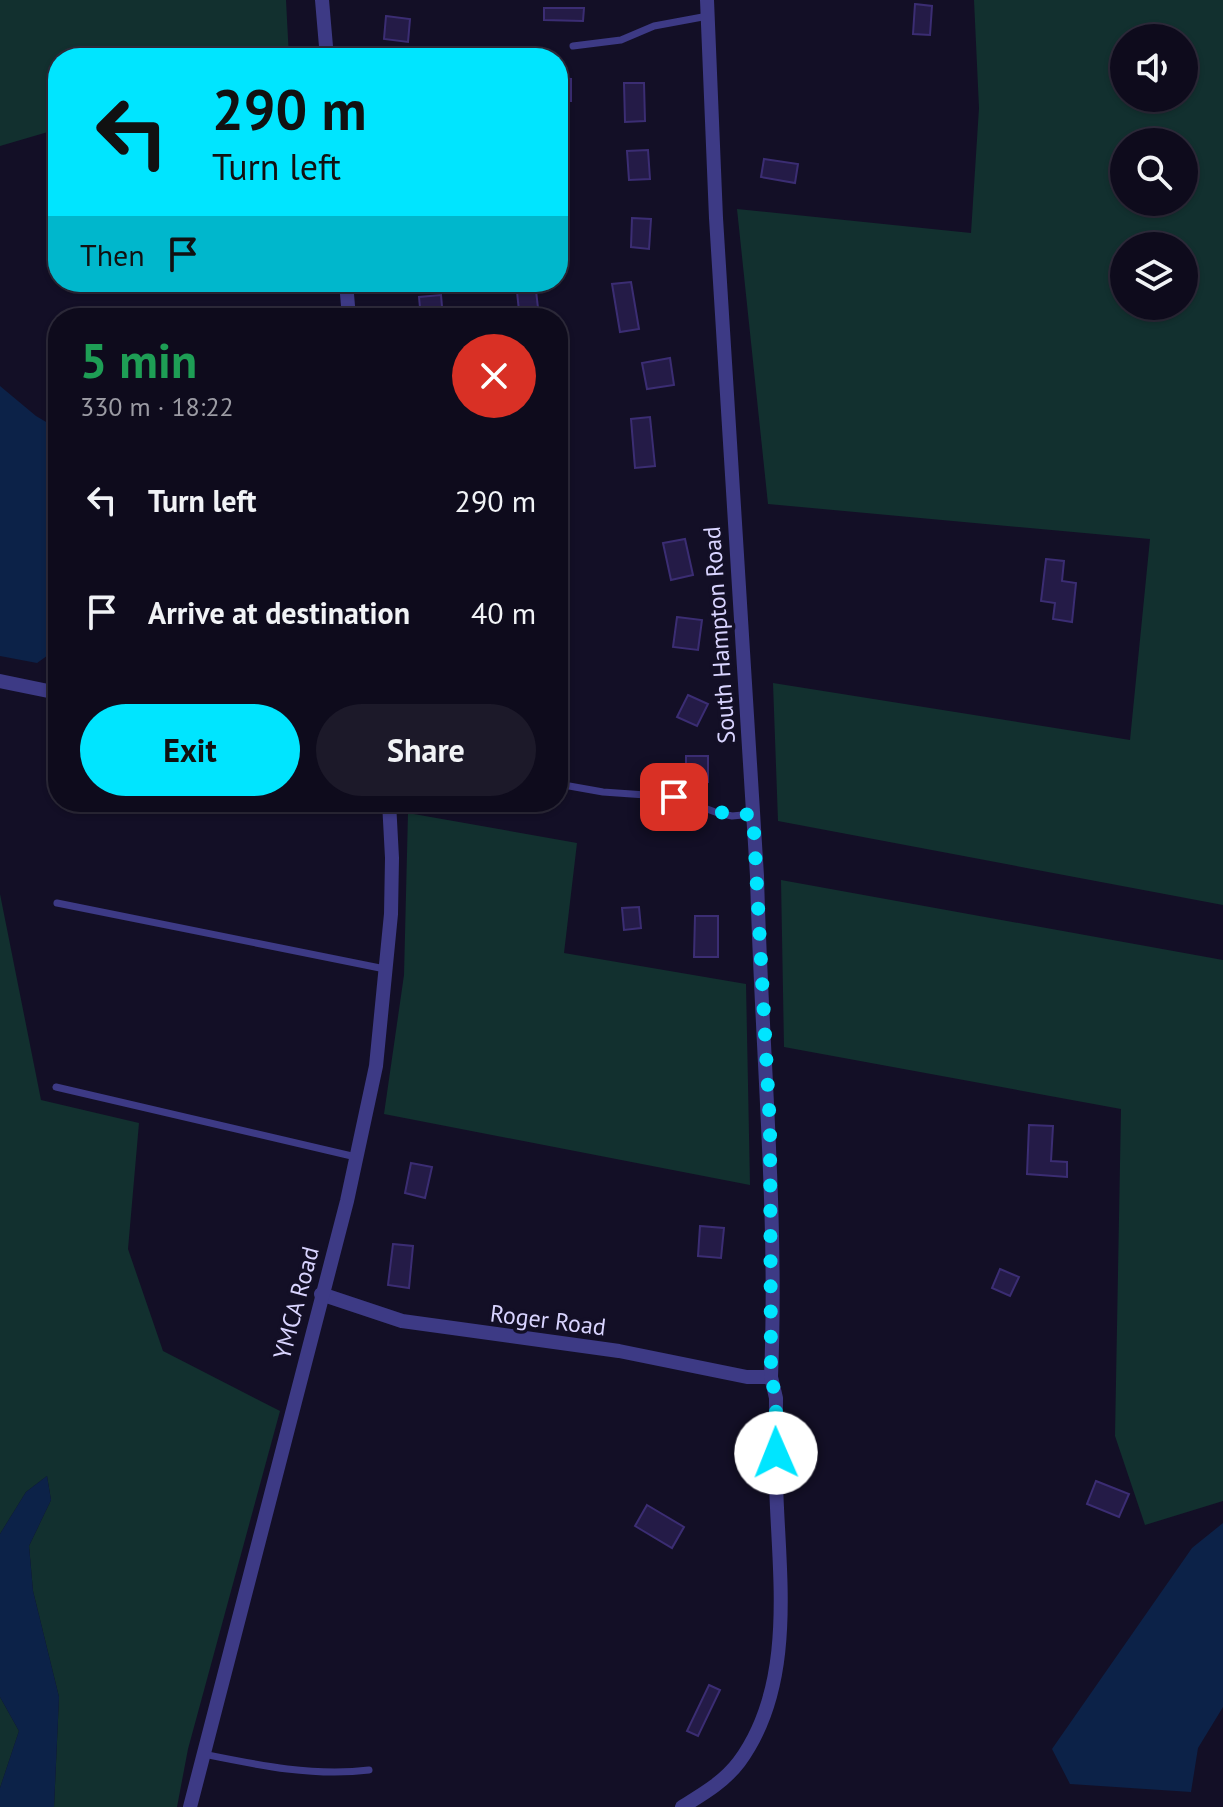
<!DOCTYPE html>
<html lang="en">
<head>
<meta charset="utf-8">
<style>
	body { margin:0; font-family:"PT Sans",sans-serif; background:#1c1929; color:#f1f3f6; height:100vh; display:flex; flex-direction:column; font-size:30px; white-space:nowrap }
	* { box-sizing:border-box; margin:0 }
	p { font-size:26px; color:#9b9ba3 }
	.icon { flex:none; width:44px; height:44px; fill:none; stroke:currentColor; stroke-width:2; stroke-linecap:round; stroke-linejoin:round }
	.map { position:relative; flex:1; overflow:hidden }
	.panel { position:absolute; left:48px; top:308px; width:520px; height:504px; display:flex; flex-direction:column; background:#0e0b1c; border-radius:32px; box-shadow:0 2px 6px #0004,0 0 0 2px #2e2b3b }
	.panel>* { flex:none }
	.hud { position:absolute; left:48px; top:48px; width:520px; height:244px; border-radius:32px; box-shadow:0 2px 6px #0004,0 0 0 2px #2e2b3b; background:#00e5ff; color:#111; overflow:hidden }
	.tools { position:absolute; left:1110px; top:24px; display:grid; gap:16px }
	.tools a { display:grid; place-items:center; width:88px; height:88px; border-radius:50%; background:#0e0b1c; box-shadow:0 2px 6px #0004,0 0 0 2px #2e2b3b; font-size:40px }
	.pin { position:absolute; display:grid; place-items:center; width:68px; height:68px; color:#fff; margin:-34px; border-radius:16px; box-shadow:0 4px 12px #0006 }
	.me { position:absolute; width:88px; margin:-44px; rotate:359deg; stroke-linejoin:round; filter:drop-shadow(0 0 6px #0008) }
	.turn { display:flex; align-items:center; gap:28px; height:168px; padding:0 32px; font-size:36px }
	.turn .icon { width:104px; height:104px; stroke-width:2.5 }
	.turn b { display:block; font-size:56px; line-height:68px }
	.then { display:flex; align-items:center; height:76px; padding:0 32px; background:#0003; gap:16px; font-size:30px }
	.round { display:grid; place-items:center; flex:none; width:84px; height:84px; border-radius:42px; background:#1c1929 }
	.summary { display:flex; align-items:center; justify-content:space-between; height:136px; padding:0 32px }
	h1 { font-size:48px; font-weight:700; line-height:60px; color:#1e9e55 }
	.cta { display:flex; gap:16px; margin-top:auto; padding:16px 32px }
	.cta a { flex:1; height:92px; border-radius:48px; background:#00e5ff; color:#111; font-size:32px; font-weight:700; line-height:92px; text-align:center }
	.cta a+a { background:#1c1929; color:#f1f3f6 }
	ul { padding:0; list-style:none }
	li { display:flex; align-items:center; gap:24px; height:112px; padding:0 32px }
	li div { flex:1 }
	li b { display:block; font-size:30px }
	li em { font-style:normal }
	.map>svg:first-child { display:block }
	.green { fill:#12302f; fill-rule:evenodd }
	.water { fill:#0c2248 }
	.building { fill:#241b47; stroke:#3b2d73; stroke-width:2 }
	.lines { fill:none; stroke-linecap:round; stroke-linejoin:round }
	.lane { stroke:#3d3a85; stroke-width:7 }
	.street { stroke:#3d3a85; stroke-width:14 }
	.route { stroke:#00e5ff; stroke-width:14; stroke-dasharray:0 25.2 }
	.labels { text-anchor:middle; dominant-baseline:central; stroke-width:7; stroke-linejoin:round; paint-order:stroke }
	.street-label { font-size:24px; fill:#d9d4ff; stroke:#130f26 }
</style>
</head>
<body>
<div class="map">
<svg width="1223" height="1807" viewBox="0 0 1223 1807">
	<rect width="100%" height="100%" fill="#130f26"/>
	<g class="green">
		<polygon points="0,0 286,0 289,58 58,58 58,129 0,146"/>
		<path d="M974,0H1223V905L778,821L773,683L1130,740L1150,539L768,504L737,209L971,233L979,108ZM1184,38V98H1124V38ZM1124,142H1184V202H1124ZM1184,246V306H1124V246Z"/>
		<polygon points="408,813 577,843 564,953 746,984 750,1185 384,1114 404,975"/>
		<polygon points="781,880 1223,960 1223,1501 1145,1525 1115,1436 1121,1109 784,1047"/>
		<polygon points="0,894 41,1100 139,1123 128,1249 163,1351 280,1411 188,1749 177,1807 54,1807 59,1697 33,1591 29,1546 51,1500 47,1476 26,1492 0,1534"/>
		<polygon points="0,1697 19,1731 0,1788"/>
	</g>
	<g class="water">
		<polygon points="0,386 36,416 58,429 58,648 37,663 0,656"/>
		<polygon points="47,1476 51,1500 29,1546 33,1591 59,1697 54,1807 0,1807 0,1788 19,1731 0,1697 0,1534 26,1492"/>
		<polygon points="1223,1523 1223,1707 1198,1748 1191,1792 1070,1784 1052,1749 1192,1548"/>
	</g>
	<g class="building">
		<polygon points="915,4 932,6 930,35 913,34"/>
		<polygon points="544,8 584,8 583,21 544,20"/>
		<polygon points="386,16 410,19 408,42 384,39"/>
		<polygon points="558,78 571,79 571,101 558,101"/>
		<polygon points="624,83 644,83 645,121 625,122"/>
		<polygon points="648,150 650,179 629,180 627,151"/>
		<polygon points="764,159 798,164 795,183 761,177"/>
		<polygon points="632,218 651,219 649,249 631,247"/>
		<polygon points="516,282 535,282 538,308 519,311"/>
		<polygon points="631,282 639,329 620,332 612,284"/>
		<polygon points="441,295 443,318 421,318 419,297"/>
		<polygon points="670,358 674,385 647,389 642,363"/>
		<polygon points="650,417 655,466 635,468 631,419"/>
		<polygon points="685,539 693,575 671,580 663,543"/>
		<polygon points="1046,559 1064,561 1062,581 1076,583 1072,622 1053,619 1055,603 1041,601"/>
		<polygon points="677,617 702,620 698,650 673,647"/>
		<polygon points="688,695 708,704 697,726 677,717"/>
		<rect x="686" y="756" width="22" height="26"/>
		<polygon points="639,907 641,928 624,930 622,908"/>
		<polygon points="695,916 718,916 718,957 694,957"/>
		<polygon points="1029,1125 1053,1126 1051,1161 1067,1162 1067,1177 1027,1174"/>
		<polygon points="411,1163 432,1167 425,1198 405,1193"/>
		<polygon points="700,1226 724,1228 721,1258 698,1256"/>
		<polygon points="393,1244 413,1246 409,1288 388,1285"/>
		<polygon points="1000,1269 1019,1277 1010,1296 992,1288"/>
		<polygon points="1096,1481 1129,1494 1119,1517 1087,1504"/>
		<polygon points="647,1505 684,1527 672,1548 635,1526"/>
		<polygon points="709,1685 720,1690 698,1736 687,1731"/>
	</g>
	<g class="lines">
		<g class="lane">
			<polyline points="573,46 621,40 654,26 708,16"/>
			<polyline points="558,784 603,792 674,797 718,813 732,816 753,814"/>
			<polyline points="57,903 385,969"/>
			<polyline points="56,1087 356,1157"/>
			<path d="M203,1754C257,1765 314,1777 369,1770"/>
		</g>
		<g class="street">
			<polyline points="322,0 327,58"/>
			<polyline points="346,282 349,318"/>
			<polyline points="0,681 58,693"/>
			<polyline points="321,1294 402,1321 619,1351 747,1377 771,1377"/>
			<polyline points="190,1807 347,1201 376,1066 391,914 392,858 389,802"/>
			<path d="M682,1807C703,1794 724,1782 739,1762C792,1690 781,1592 777,1508C775,1471 776,1435 776,1398L771,1377C778,1210 761,1043 757,876L716,218L707,0"/>
		</g>
	</g>
	<g class="lines">
		<path class="route" d="M674,797C705,806 719,817 753,814L770,1126L771,1377L776,1398V1453"/>
	</g>
	<g class="labels">
		<g class="street-label">
			<text transform="translate(719 635) rotate(-94)">South Hampton Road</text>
			<text transform="translate(296 1303) rotate(-75)">YMCA Road</text>
			<text transform="translate(548 1320) rotate(7)">Roger Road</text>
		</g>
	</g>
</svg>
<div class="tools">
<a><svg class="icon" aria-label="sound" viewBox="0 0 24 24"><path d="M4 9h4l5-4v14l-5-4H4zM17 9q2 3 0 6"/></svg></a>
<a><svg class="icon" aria-label="search" viewBox="0 0 24 24"><circle cx="10" cy="10" r="6"/><path d="M15 15l6 6"/></svg></a>
<a><svg class="icon" aria-label="layers" viewBox="0 0 24 24"><path d="M12 4l9 5-9 5-9-5zM3 14l9 5 9-5"/></svg></a>
</div>
<div class="pin" style="left:674px;top:797px;background:#d93025"><svg class="icon" aria-label="arrive" viewBox="0 0 24 24"><path d="M6 21V4h12l-3 4 3 4H6"/></svg></div>
<svg class="me" style="left:776px;top:1453px" viewBox="-20 -20 40 40"><circle r="19" fill="#fff"/><path d="M0-13L10 11 0 6-10 11z" fill="#00e5ff"/></svg>
<div class="hud">
<div class="turn"><svg class="icon" aria-label="left" viewBox="0 0 24 24"><path d="M17 20v-9H6M10 6l-5 5 5 5"/></svg><div><b>290 m</b>Turn left</div></div>
<div class="then">Then<svg class="icon" aria-label="arrive" viewBox="0 0 24 24"><path d="M6 21V4h12l-3 4 3 4H6"/></svg></div>
</div>
<section class="panel">
<div class="summary"><div><h1>5 min</h1><p>330 m · 18:22</p></div><a class="round" style="background:#d93025;color:#fff"><svg class="icon" aria-label="close" viewBox="0 0 24 24"><path d="M6 6l12 12M18 6L6 18"/></svg></a></div>
<ul>
<li><svg class="icon" aria-label="left" viewBox="0 0 24 24"><path d="M17 20v-9H6M10 6l-5 5 5 5"/></svg><div><b>Turn left</b></div><em>290 m</em></li>
<li><svg class="icon" aria-label="arrive" viewBox="0 0 24 24"><path d="M6 21V4h12l-3 4 3 4H6"/></svg><div><b>Arrive at destination</b></div><em>40 m</em></li>
</ul>
<div class="cta"><a>Exit</a><a>Share</a></div>
</section>
</div>
</body>
</html>
